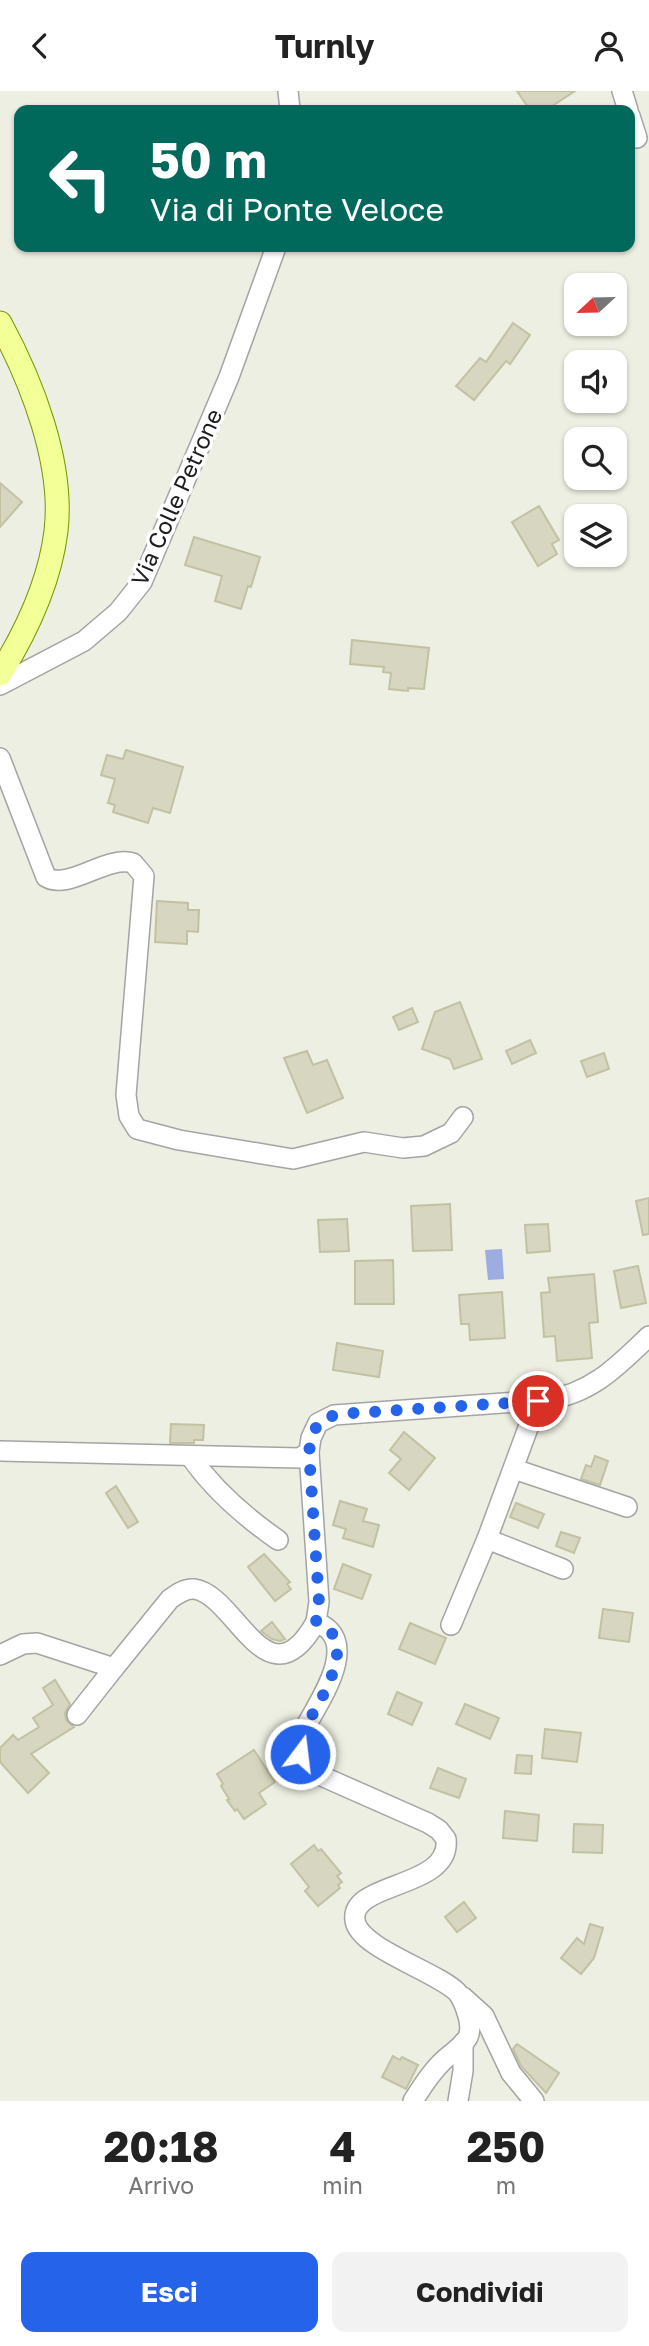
<!DOCTYPE html>
<html lang="it">
<head>
<meta charset="utf-8">
<style>
	body { margin:0; font-family:"Golos Text",sans-serif; background:#f2f2f2; color:#222; height:100vh; display:flex; flex-direction:column; font-size:26px; white-space:nowrap }
	* { box-sizing:border-box; margin:0 }
	p { font-size:23px; color:#767676 }
	.icon { flex:none; width:38px; height:38px; fill:none; stroke:currentColor; stroke-width:2; stroke-linecap:round; stroke-linejoin:round }
	.map { position:relative; height:2010px; overflow:hidden }
	.details { display:flex; flex-direction:column; background:#fff; flex:1 }
	.details>* { flex:none }
	.top-card { position:absolute; left:14px; top:14px; width:621px; height:147px; border-radius:14px; box-shadow:0 2px 5px #0004; background:#00695c; color:#fff; overflow:hidden }
	.needle { width:46px; rotate:248deg }
	.buttons { position:absolute; left:564px; top:182px; display:grid; gap:14px }
	.buttons a { display:grid; place-items:center; width:63px; height:63px; border-radius:14px; background:#fff; box-shadow:0 2px 5px #0004; font-size:35px }
	.pin { position:absolute; display:grid; place-items:center; width:60px; height:60px; color:#fff; margin:-30px; border:4px solid #fff; border-radius:50%; box-shadow:0 2px 7px #0007 }
	.me { position:absolute; width:77px; margin:-38px; rotate:15deg; stroke-linejoin:round; filter:drop-shadow(0 0 5px #0008) }
	.turn { display:flex; align-items:center; gap:24px; height:147px; padding:0 21px; font-size:32px }
	.turn .icon { width:91px; height:91px; stroke-width:2.5 }
	.turn b { display:block; font-size:49px; line-height:60px }
	.eta { display:flex; justify-content:space-evenly; align-items:center; height:119px; text-align:center }
	.eta b { font-size:42px; font-weight:700; line-height:49px }
	.cta { display:flex; gap:14px; margin-top:auto; padding:14px 21px }
	.cta a { flex:1; height:80px; border-radius:14px; background:#2563eb; color:#fff; font-size:28px; font-weight:700; line-height:80px; text-align:center }
	.cta a+a { background:#f2f2f2; color:#222 }
	header { display:flex; justify-content:space-between; align-items:center; height:91px; padding:0 21px; background:#fff; font-size:32px; font-weight:700 }
	.map>svg:first-child { display:block }
	.water { fill:#9dade2 }
	.building { fill:#d6d6c1; stroke:#c2c2a2; stroke-width:2 }
	.lines { fill:none; stroke-linecap:round; stroke-linejoin:round }
	.minor-casing { stroke:#a4a4a4; stroke-width:22 }
	.major-casing { stroke:#769600; stroke-width:25 }
	.minor { stroke:#fff; stroke-width:19 }
	.major { stroke:#f3ff97; stroke-width:23 }
	.route { stroke:#2563eb; stroke-width:12; stroke-dasharray:0 21.6 }
	.labels { text-anchor:middle; dominant-baseline:central; stroke-width:7; stroke-linejoin:round; paint-order:stroke }
	.street-label { font-size:23px; fill:#1d1d1d; stroke:#fff }
</style>
</head>
<body>
<header><svg class="icon" aria-label="back" viewBox="0 0 24 24"><path d="M15 5l-7 7 7 7"/></svg>Turnly<svg class="icon" aria-label="person" viewBox="0 0 24 24"><circle cx="12" cy="8" r="4"/><path d="M4 21q1-7 8-7t8 7"/></svg></header>
<div class="map">
<svg width="649" height="2010" viewBox="0 0 649 2010">
	<rect width="100%" height="100%" fill="#ecefe1"/>
	<polygon class="water" points="502,1158 504,1188 488,1189 485,1159"/>
	<g class="building">
		<polygon points="517,0 575,0 546,19 530,19"/>
		<polygon points="513,232 530,244 510,273 506,270 474,309 456,295 480,267 486,271"/>
		<polygon points="0,392 22,411 0,436"/>
		<polygon points="539,415 559,449 552,453 557,463 538,475 512,431"/>
		<polygon points="194,446 260,466 251,496 248,495 241,518 215,510 222,485 185,474"/>
		<polygon points="352,549 429,557 424,598 408,597 408,600 389,598 391,582 383,581 384,576 350,573"/>
		<polygon points="126,659 183,676 170,722 153,717 148,732 113,721 115,714 108,712 115,688 101,684 107,664 123,668"/>
		<polygon points="157,810 188,812 188,819 199,819 198,841 187,840 187,853 155,851"/>
		<polygon points="460,911 482,968 454,978 450,968 422,958 435,921"/>
		<polygon points="412,917 418,931 399,939 393,926"/>
		<polygon points="530,949 536,962 512,973 506,960"/>
		<polygon points="307,960 313,974 327,969 343,1007 307,1022 284,967"/>
		<polygon points="604,962 609,978 587,986 581,970"/>
		<polygon points="649,1107 649,1143 643,1144 636,1110"/>
		<polygon points="450,1113 452,1159 413,1160 411,1115"/>
		<polygon points="347,1128 349,1160 320,1161 318,1129"/>
		<polygon points="548,1133 550,1160 527,1162 525,1134"/>
		<polygon points="393,1169 394,1213 355,1213 355,1170"/>
		<polygon points="638,1175 646,1212 621,1217 614,1180"/>
		<polygon points="594,1183 598,1231 589,1232 592,1267 557,1270 555,1245 544,1246 541,1202 550,1201 548,1187"/>
		<polygon points="502,1201 505,1247 470,1249 469,1233 461,1233 459,1204"/>
		<polygon points="337,1252 383,1260 379,1286 333,1279"/>
		<polygon points="171,1333 204,1334 203,1349 194,1349 194,1352 170,1352"/>
		<polygon points="404,1341 435,1367 409,1399 389,1382 401,1368 390,1359"/>
		<polygon points="595,1365 608,1370 600,1394 581,1388 586,1374 591,1376"/>
		<polygon points="116,1395 138,1431 128,1437 106,1402"/>
		<polygon points="340,1410 367,1418 363,1430 379,1434 373,1456 343,1447 346,1438 333,1434"/>
		<polygon points="516,1412 544,1423 538,1437 510,1426"/>
		<polygon points="561,1441 580,1447 574,1462 556,1455"/>
		<polygon points="264,1463 290,1491 287,1493 291,1498 275,1510 248,1476"/>
		<polygon points="343,1473 371,1484 362,1508 334,1498"/>
		<polygon points="603,1518 633,1522 629,1551 599,1547"/>
		<polygon points="272,1531 285,1548 280,1550 272,1548 261,1540"/>
		<polygon points="410,1532 446,1547 435,1573 399,1558"/>
		<polygon points="55,1589 70,1613 65,1622 66,1629 74,1636 31,1663 49,1682 28,1702 0,1671 0,1657 13,1644 18,1649 39,1636 33,1627 53,1614 43,1597"/>
		<polygon points="397,1601 422,1612 412,1634 388,1623"/>
		<polygon points="465,1613 499,1627 490,1648 456,1633"/>
		<polygon points="545,1638 581,1642 577,1671 542,1667"/>
		<polygon points="254,1659 275,1691 259,1702 266,1713 244,1728 237,1718 235,1720 227,1709 229,1708 221,1695 223,1693 217,1683"/>
		<polygon points="517,1664 532,1665 531,1683 515,1682"/>
		<polygon points="438,1677 466,1688 459,1707 430,1697"/>
		<polygon points="505,1720 539,1724 537,1750 503,1747"/>
		<polygon points="574,1733 603,1734 602,1762 573,1761"/>
		<polygon points="314,1754 318,1760 321,1758 341,1782 337,1785 342,1791 338,1794 340,1797 318,1815 305,1800 309,1796 291,1773"/>
		<polygon points="464,1811 476,1827 457,1841 445,1826"/>
		<polygon points="590,1833 603,1837 594,1867 581,1883 561,1867 577,1847 584,1853"/>
		<polygon points="517,1953 559,1982 546,2002 521,1975 513,1958"/>
		<polygon points="393,1965 400,1969 402,1966 418,1974 406,1998 382,1986"/>
	</g>
	<g class="lines">
		<g class="minor-casing">
			<g id="minor">
				<polyline points="288,0 290,19"/>
				<polyline points="622,0 628,19"/>
				<polyline points="630,25 637,47"/>
				<polyline points="0,594 84,550 118,521 142,491 229,286 276,156"/>
				<path d="M0,667L46,786C69,800 106,764 133,772L144,785L126,1004L129,1025L137,1038L179,1049L293,1068L364,1051L403,1057L424,1055L451,1042L463,1026"/>
				<path d="M0,1360L300,1367L309,1361L319,1511L316,1531C364,1550 317,1613 302,1642C296,1659 302,1673 317,1683L428,1732L439,1739L446,1748C452,1798 350,1790 355,1829C358,1857 436,1880 457,1901C462,1907 466,1918 468,1925C470,1932 471,1939 468,1946C463,1956 449,1963 441,1972C430,1983 421,1997 413,2010"/>
				<path d="M309,1361L311,1347L318,1332L334,1324L545,1309C590,1304 618,1275 649,1245"/>
				<path d="M190,1365C213,1398 245,1426 278,1449"/>
				<polyline points="514,1378 627,1416"/>
				<polyline points="487,1448 563,1478"/>
				<polyline points="451,1534 487,1448 538,1310"/>
				<path d="M0,1564L23,1553L37,1552L114,1577L170,1508C177,1503 185,1497 194,1498C236,1503 267,1617 316,1531"/>
				<polyline points="77,1624 114,1577"/>
				<polyline points="463,1906 484,1925 511,1982 534,2010"/>
				<polyline points="458,2010 463,1980 463,1952"/>
			</g>
		</g>
		<g class="major-casing">
			<path id="major" d="M0,232C32,291 64,373 56,440C50,490 26,541 0,583"/>
		</g>
		<use href="#minor" class="minor"/>
		<use href="#major" class="major"/>
	</g>
	<g class="lines">
		<path class="route" d="M300,1663L299,1653L302,1642C317,1613 364,1549 316,1531L319,1511L309,1361L311,1348L318,1332L325,1327L339,1323L538,1310"/>
	</g>
	<g class="labels">
		<g class="street-label">
			<text transform="translate(176 406) rotate(-66)">Via Colle Petrone</text>
		</g>
	</g>
</svg>
<div class="buttons">
<a><svg class="needle" viewBox="-14 -14 28 28"><path d="M0-13l5 13h-10z" fill="#e53935"/><path d="M0 13l5-13h-10z" fill="#767676"/></svg></a>
<a><svg class="icon" aria-label="sound" viewBox="0 0 24 24"><path d="M4 9h4l5-4v14l-5-4H4zM17 9q2 3 0 6"/></svg></a>
<a><svg class="icon" aria-label="search" viewBox="0 0 24 24"><circle cx="10" cy="10" r="6"/><path d="M15 15l6 6"/></svg></a>
<a><svg class="icon" aria-label="layers" viewBox="0 0 24 24"><path d="M12 4l9 5-9 5-9-5zM3 14l9 5 9-5"/></svg></a>
</div>
<div class="pin" style="left:538px;top:1310px;background:#d93025"><svg class="icon" aria-label="arrive" viewBox="0 0 24 24"><path d="M6 21V4h12l-3 4 3 4H6"/></svg></div>
<svg class="me" style="left:300px;top:1663px" viewBox="-20 -20 40 40"><circle r="17" fill="#2563eb" stroke="#fff" stroke-width="3"/><path d="M0-11L8 9 0 5-8 9z" fill="#fff"/></svg>
<div class="top-card">
<div class="turn"><svg class="icon" aria-label="left" viewBox="0 0 24 24"><path d="M17 20v-9H6M10 6l-5 5 5 5"/></svg><div><b>50 m</b>Via di Ponte Veloce</div></div>
</div>
</div>
<section class="details">
<div class="eta">
<div><b>20:18</b><p>Arrivo</p></div>
<div><b>4</b><p>min</p></div>
<div><b>250</b><p>m</p></div>
</div>
<div class="cta"><a>Esci</a><a>Condividi</a></div>
</section>
</body>
</html>
